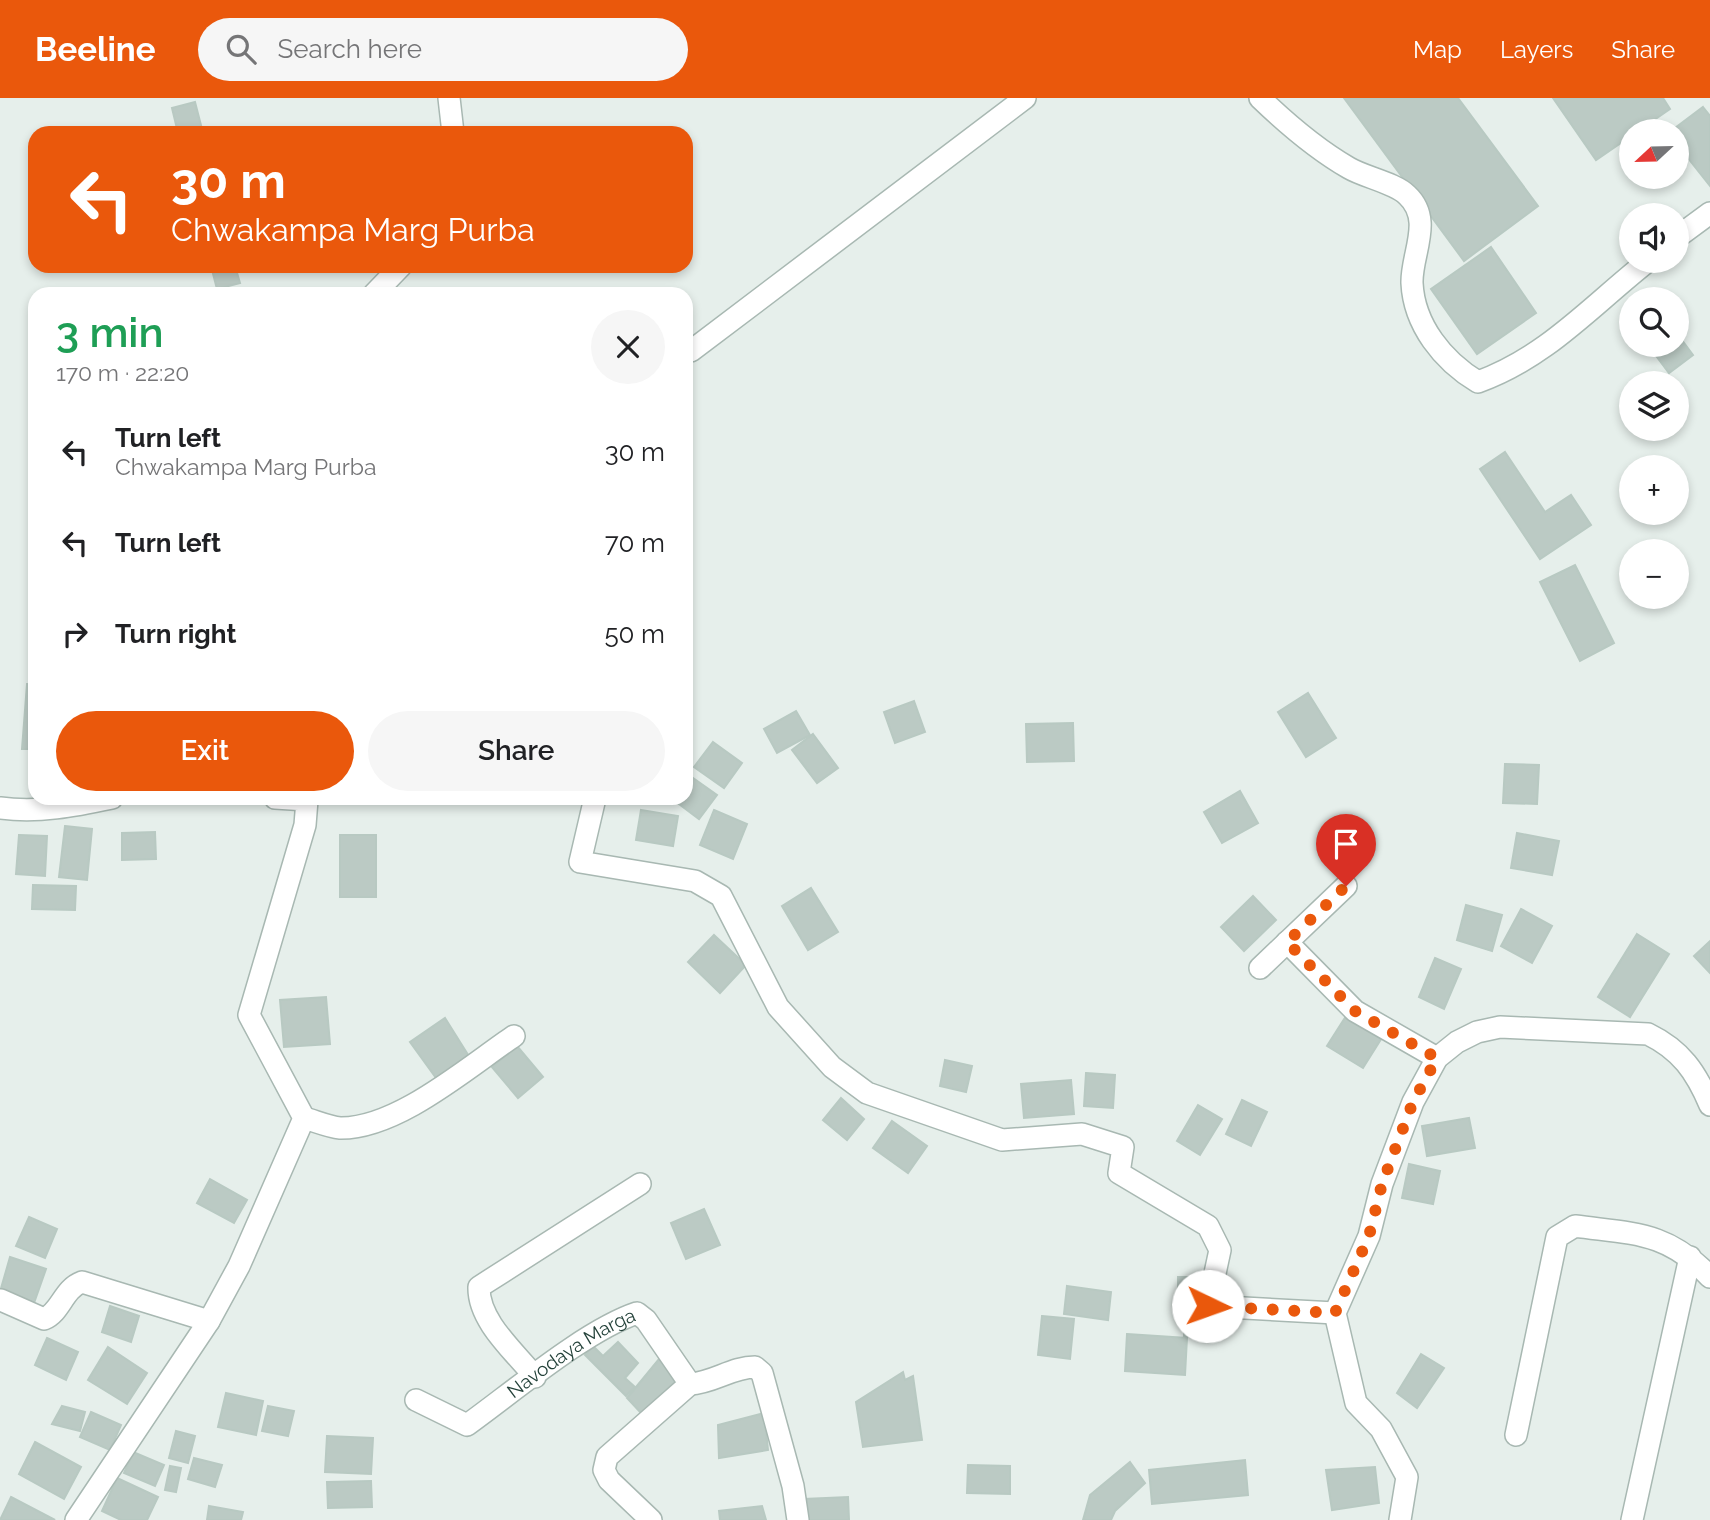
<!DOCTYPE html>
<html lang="en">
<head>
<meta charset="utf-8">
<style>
	body { margin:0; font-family:Raleway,sans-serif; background:#f6f6f6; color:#202124; height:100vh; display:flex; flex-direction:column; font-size:26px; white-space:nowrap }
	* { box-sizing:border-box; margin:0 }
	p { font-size:23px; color:#757577 }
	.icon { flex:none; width:38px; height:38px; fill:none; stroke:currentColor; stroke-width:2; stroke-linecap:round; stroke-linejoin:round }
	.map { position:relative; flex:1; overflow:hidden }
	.drawer { position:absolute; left:28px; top:189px; width:665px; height:518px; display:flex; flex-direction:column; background:#fff; border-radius:21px; box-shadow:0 4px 10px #0003 }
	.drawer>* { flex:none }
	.hud { position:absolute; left:28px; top:28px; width:665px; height:147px; border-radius:21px; box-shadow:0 4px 10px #0003; background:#ea580c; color:#fff; overflow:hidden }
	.needle { width:46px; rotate:248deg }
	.buttons { position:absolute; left:1619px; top:21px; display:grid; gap:14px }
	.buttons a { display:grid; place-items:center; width:70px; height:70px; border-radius:50%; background:#fff; box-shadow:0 4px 10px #0003; font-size:35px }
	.pin { position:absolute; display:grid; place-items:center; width:60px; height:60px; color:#fff; margin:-72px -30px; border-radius:50% 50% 50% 0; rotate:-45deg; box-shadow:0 0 7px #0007 }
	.pin .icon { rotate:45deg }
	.me { position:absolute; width:77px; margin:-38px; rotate:93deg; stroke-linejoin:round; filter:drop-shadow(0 0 5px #0008) }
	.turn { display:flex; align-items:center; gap:24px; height:147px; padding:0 28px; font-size:32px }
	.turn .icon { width:91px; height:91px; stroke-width:2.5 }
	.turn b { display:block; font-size:49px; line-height:60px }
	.round { display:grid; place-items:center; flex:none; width:74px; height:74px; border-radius:37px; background:#f6f6f6 }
	.head { display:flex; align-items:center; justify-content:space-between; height:119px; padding:0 28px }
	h1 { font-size:42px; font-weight:600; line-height:52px; color:#1e9e55 }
	.cta { display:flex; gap:14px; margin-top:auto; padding:14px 28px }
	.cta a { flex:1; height:80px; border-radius:42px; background:#ea580c; color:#fff; font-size:28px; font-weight:600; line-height:80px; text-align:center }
	.cta a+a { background:#f6f6f6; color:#202124 }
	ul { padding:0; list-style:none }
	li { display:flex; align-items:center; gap:21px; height:91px; padding:0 28px }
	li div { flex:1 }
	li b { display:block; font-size:26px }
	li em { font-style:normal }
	header { display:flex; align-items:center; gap:42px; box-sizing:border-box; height:98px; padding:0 35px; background:#ea580c; color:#fff }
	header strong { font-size:33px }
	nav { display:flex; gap:38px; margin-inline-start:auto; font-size:24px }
	.search { width:490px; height:63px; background:#f6f6f6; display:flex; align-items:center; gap:18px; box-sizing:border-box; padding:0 24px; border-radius:38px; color:#757577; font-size:26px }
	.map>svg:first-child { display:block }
	.building { fill:#bbcac4; stroke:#b8c9c2; stroke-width:2 }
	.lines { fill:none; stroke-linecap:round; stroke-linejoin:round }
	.minor-casing { stroke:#a8b8b2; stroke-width:24 }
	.tertiary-casing { stroke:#a8b8b2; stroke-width:24 }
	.minor { stroke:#fff; stroke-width:21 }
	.tertiary { stroke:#fff; stroke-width:21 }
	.route { stroke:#ea580c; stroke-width:12; stroke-dasharray:0 21.6 }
	.labels { text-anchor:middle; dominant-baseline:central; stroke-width:5; stroke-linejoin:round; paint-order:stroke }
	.street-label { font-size:19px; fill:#24423a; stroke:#f7fbf9 }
</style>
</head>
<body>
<header>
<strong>Beeline</strong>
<div class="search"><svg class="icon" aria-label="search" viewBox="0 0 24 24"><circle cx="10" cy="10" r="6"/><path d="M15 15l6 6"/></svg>Search here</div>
<nav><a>Map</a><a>Layers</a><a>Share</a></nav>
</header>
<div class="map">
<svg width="1710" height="1422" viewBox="0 0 1710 1422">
	<rect width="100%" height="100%" fill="#e6efeb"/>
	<g class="building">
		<polygon points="1344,0 1458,0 1538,108 1464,163"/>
		<polygon points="1553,0 1663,0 1670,11 1638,33 1631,33 1631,38 1596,62"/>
		<polygon points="195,4 203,35 178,35 172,10"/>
		<polygon points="1703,9 1710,18 1710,88 1676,45 1676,33 1671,33"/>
		<polygon points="1491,149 1536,215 1477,256 1431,191"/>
		<polygon points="211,168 235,168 240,185 217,191"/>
		<polygon points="1676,234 1693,257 1669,275 1648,247 1676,247"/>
		<polygon points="1505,354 1545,414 1571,397 1591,427 1540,461 1480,371"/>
		<polygon points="1575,467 1614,545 1580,563 1540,484"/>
		<polygon points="27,586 35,587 35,651 22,651"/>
		<polygon points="1308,595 1336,640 1306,659 1278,614"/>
		<polygon points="914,603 925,634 895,645 884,614"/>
		<polygon points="796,613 810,637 777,655 764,631"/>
		<polygon points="1073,625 1074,663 1027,664 1026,626"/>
		<polygon points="813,636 838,670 817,685 792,652"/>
		<polygon points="713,644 742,665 724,690 694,669"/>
		<polygon points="1505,666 1539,667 1537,706 1503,705"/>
		<polygon points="686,675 717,697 699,721 671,700 686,700"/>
		<polygon points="1240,693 1258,725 1222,745 1204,714"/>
		<polygon points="641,712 678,718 673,748 636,742"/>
		<polygon points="714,712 747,726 733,761 700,747"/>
		<polygon points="65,728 92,731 87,782 59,779"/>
		<polygon points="155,734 156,761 122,762 122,735"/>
		<polygon points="1517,735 1559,743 1552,777 1511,770"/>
		<polygon points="19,737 47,738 45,778 16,776"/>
		<rect x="340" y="737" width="36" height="62"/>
		<polygon points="33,787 76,788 75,812 32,811"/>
		<polygon points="811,790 838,834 808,852 782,808"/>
		<polygon points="1253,798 1276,822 1244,853 1221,829"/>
		<polygon points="1466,807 1502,817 1492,853 1457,842"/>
		<polygon points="1521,811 1552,828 1532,865 1501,848"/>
		<polygon points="1637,836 1669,856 1630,919 1598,899"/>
		<polygon points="714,837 746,867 720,895 688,864"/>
		<polygon points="1710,843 1710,875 1694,858"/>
		<polygon points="1435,860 1461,871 1444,911 1419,899"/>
		<polygon points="326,899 330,946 284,949 280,902"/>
		<polygon points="1348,915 1383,938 1363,970 1327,948"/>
		<polygon points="445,920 470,960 436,980 410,944"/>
		<polygon points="517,948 543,979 518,1000 492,969"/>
		<polygon points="945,962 972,968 966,994 940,988"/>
		<polygon points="1086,975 1115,977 1113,1010 1084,1008"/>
		<polygon points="1071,982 1074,1016 1024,1020 1021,986"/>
		<polygon points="841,1000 864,1021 847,1042 823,1022"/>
		<polygon points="1242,1002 1267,1014 1251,1048 1226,1036"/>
		<polygon points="1198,1007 1222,1021 1200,1057 1177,1043"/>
		<polygon points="1469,1020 1475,1050 1427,1058 1422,1028"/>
		<polygon points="892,1023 927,1048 908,1075 873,1050"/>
		<polygon points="1409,1066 1440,1073 1433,1106 1402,1100"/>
		<polygon points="210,1081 247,1102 234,1125 197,1105"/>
		<polygon points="704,1111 720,1147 686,1161 671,1125"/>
		<polygon points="29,1119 57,1131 45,1160 16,1148"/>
		<polygon points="10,1159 46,1171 34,1205 0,1194"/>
		<rect x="1178" y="1179" width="20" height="31"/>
		<polygon points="1067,1188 1111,1194 1108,1222 1064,1216"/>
		<polygon points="110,1208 139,1218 131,1244 102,1234"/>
		<polygon points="1042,1218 1074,1221 1070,1261 1038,1257"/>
		<polygon points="1185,1218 1201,1219 1201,1238 1184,1238"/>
		<polygon points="1127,1236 1187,1240 1185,1277 1125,1273"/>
		<polygon points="47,1240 78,1254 66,1282 35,1267"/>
		<polygon points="618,1244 638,1265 625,1280 635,1289 626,1298 585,1257 593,1248 603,1258"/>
		<polygon points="108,1249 147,1275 127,1306 88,1282"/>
		<polygon points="1421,1256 1444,1270 1417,1310 1397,1295"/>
		<polygon points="659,1261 678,1281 642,1316 627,1300"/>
		<polygon points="903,1274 905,1282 913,1278 922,1342 863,1349 856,1304"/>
		<polygon points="226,1295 263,1303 256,1337 218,1329"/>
		<polygon points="62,1308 85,1314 80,1333 52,1326"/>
		<polygon points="268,1308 294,1313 288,1338 262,1333"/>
		<polygon points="91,1314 121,1327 110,1352 80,1339"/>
		<polygon points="764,1315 768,1352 719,1360 718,1327"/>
		<polygon points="176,1333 195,1338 188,1365 169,1360"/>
		<polygon points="327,1338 373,1340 371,1376 325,1374"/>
		<polygon points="35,1344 81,1369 64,1401 19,1376"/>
		<polygon points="133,1354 164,1367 155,1388 124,1375"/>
		<polygon points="194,1360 222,1367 215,1389 188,1381"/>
		<polygon points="1245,1362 1248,1397 1152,1406 1149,1372"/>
		<polygon points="1130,1364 1145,1385 1115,1413 1111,1422 1083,1422 1090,1397"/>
		<polygon points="968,1367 1010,1368 1010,1396 967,1395"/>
		<polygon points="170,1368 181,1370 176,1394 165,1392"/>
		<polygon points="1375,1369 1379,1405 1332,1412 1326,1372"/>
		<polygon points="117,1380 158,1399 147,1422 121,1422 102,1413"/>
		<polygon points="371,1383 372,1409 328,1410 327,1384"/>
		<polygon points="11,1399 55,1422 0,1422"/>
		<polygon points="848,1399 849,1422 806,1422 804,1401"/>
		<polygon points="209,1408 243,1414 241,1422 207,1422"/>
		<polygon points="762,1408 766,1422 720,1422 719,1413"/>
	</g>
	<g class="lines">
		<g class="minor-casing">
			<g id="minor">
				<polyline points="449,0 453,35"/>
				<path d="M1260,0C1287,26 1316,51 1349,70C1364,79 1395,85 1407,97C1434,122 1411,156 1412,185C1414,227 1443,263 1478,284C1547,259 1591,208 1648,163"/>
				<polyline points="1676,140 1710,115"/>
				<polyline points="374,196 401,168"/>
				<polyline points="691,253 1025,0"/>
				<polyline points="595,700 580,764 695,783 721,798 778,909 832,969 867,995 1002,1042 1082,1036 1123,1049 1119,1075 1208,1128 1220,1152 1208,1208 1335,1215"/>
				<polyline points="1287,844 1355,913 1437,960"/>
				<polyline points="1260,870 1346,788"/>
				<path d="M304,1020C315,1023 329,1029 340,1030C397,1031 468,969 514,938"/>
				<path d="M1,1202L44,1221C61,1214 63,1191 82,1184L209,1223"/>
				<path d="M535,1279C515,1254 478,1223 479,1189L640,1086"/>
				<path id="s1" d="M416,1302L467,1327C513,1294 586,1232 637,1215L646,1222L690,1286C713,1285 732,1269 755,1269L762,1275L793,1388L798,1422"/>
				<path d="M1516,1337L1557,1139L1575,1128C1633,1136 1667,1133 1710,1179"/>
				<polyline points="651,1422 609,1382 604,1372 607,1359 690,1286"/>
				<path d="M1400,1422L1407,1379L1381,1331L1356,1305L1335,1215L1369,1138L1382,1086L1413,1004L1437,960L1457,944L1477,934L1500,929L1648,936C1681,952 1696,974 1710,1007"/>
				<polyline points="1632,1422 1690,1159"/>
			</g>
		</g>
		<g class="tertiary-casing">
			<g id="tertiary">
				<path d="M0,710C39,715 74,708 112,700"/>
				<polyline points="76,1422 209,1223 239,1168 304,1020 249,917 305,727 307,702 275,700"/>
			</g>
		</g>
		<use href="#minor" class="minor"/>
		<use href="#tertiary" class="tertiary"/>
	</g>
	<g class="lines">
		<polyline class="route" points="1208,1208 1335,1215 1369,1138 1382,1086 1413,1004 1437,960 1355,913 1287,844 1346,788"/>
	</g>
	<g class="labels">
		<g class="street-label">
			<text stroke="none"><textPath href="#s1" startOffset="184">Navodaya Marga</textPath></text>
		</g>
	</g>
</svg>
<div class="buttons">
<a><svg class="needle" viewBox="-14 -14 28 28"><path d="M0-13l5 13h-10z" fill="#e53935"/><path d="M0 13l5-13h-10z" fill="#757577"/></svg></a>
<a><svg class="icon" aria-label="sound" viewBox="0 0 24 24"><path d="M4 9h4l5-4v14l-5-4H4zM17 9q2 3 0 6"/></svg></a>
<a><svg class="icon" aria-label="search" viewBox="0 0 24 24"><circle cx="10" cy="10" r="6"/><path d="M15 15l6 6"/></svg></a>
<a><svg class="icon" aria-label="layers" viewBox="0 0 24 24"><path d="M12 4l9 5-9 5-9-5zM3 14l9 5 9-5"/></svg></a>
<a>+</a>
<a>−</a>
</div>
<div class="pin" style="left:1346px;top:788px;background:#d93025"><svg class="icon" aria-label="arrive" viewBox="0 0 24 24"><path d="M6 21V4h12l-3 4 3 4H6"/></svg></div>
<svg class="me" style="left:1208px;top:1208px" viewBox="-20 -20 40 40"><circle r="19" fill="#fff"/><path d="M0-13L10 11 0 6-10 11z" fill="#ea580c"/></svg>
<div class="hud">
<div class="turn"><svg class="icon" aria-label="left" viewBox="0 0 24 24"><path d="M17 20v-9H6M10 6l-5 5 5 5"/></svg><div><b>30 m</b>Chwakampa Marg Purba</div></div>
</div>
<section class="drawer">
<div class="head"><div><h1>3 min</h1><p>170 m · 22:20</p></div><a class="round"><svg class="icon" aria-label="close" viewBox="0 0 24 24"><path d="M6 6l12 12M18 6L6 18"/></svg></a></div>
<ul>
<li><svg class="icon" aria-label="left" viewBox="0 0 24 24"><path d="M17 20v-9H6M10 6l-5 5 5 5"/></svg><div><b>Turn left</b><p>Chwakampa Marg Purba</p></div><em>30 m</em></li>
<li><svg class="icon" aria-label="left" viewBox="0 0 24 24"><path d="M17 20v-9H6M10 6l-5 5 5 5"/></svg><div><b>Turn left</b></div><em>70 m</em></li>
<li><svg class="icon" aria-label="right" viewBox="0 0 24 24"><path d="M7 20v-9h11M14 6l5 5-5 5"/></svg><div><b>Turn right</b></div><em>50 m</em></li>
</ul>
<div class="cta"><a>Exit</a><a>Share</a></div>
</section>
</div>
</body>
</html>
